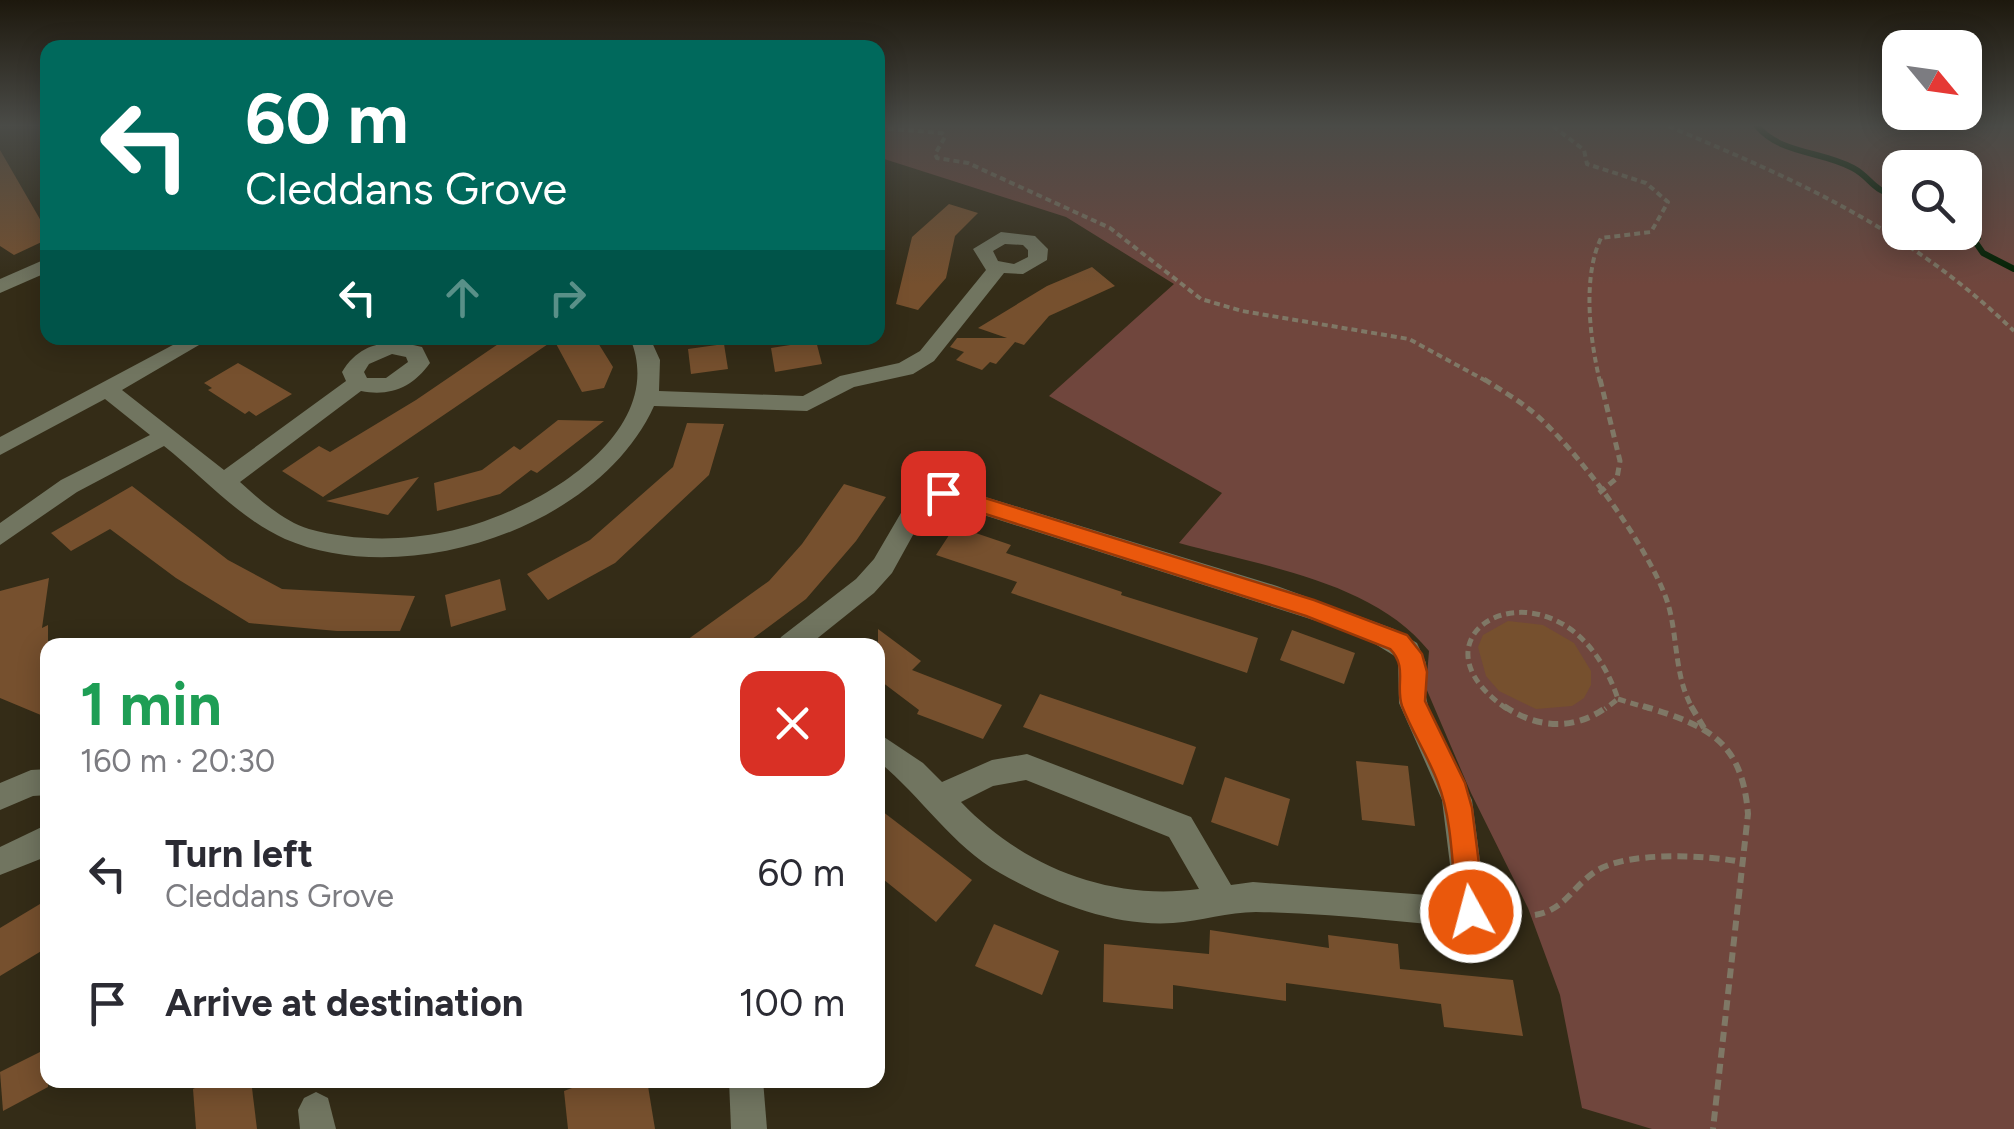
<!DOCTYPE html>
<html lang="en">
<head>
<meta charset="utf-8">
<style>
	body { margin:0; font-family:Figtree,sans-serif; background:#f2f2f3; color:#2b2b33; height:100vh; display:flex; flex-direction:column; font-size:38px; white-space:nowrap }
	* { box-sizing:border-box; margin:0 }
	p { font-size:32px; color:#7c7c81 }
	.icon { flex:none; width:55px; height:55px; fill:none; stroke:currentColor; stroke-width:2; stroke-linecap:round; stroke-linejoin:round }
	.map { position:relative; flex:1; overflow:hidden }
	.panel { position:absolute; left:40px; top:638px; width:845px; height:450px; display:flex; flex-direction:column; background:#fff; border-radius:20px; box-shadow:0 5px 25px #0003 }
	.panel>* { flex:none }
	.banner { position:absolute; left:40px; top:40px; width:845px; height:305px; border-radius:20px; box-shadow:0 5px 25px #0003; background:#00695c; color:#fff; overflow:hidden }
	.needle { width:65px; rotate:119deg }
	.controls { position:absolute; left:1882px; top:30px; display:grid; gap:20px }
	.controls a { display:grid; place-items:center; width:100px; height:100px; border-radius:20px; background:#fff; box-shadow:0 5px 25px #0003; font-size:50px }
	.pin { position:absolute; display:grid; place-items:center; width:85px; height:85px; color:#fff; margin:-42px; border-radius:20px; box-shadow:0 5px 15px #0006 }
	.me { position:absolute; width:110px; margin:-55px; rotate:353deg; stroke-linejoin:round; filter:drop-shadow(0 0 8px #0008) }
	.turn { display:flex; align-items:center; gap:35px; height:210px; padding:0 40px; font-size:45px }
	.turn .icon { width:130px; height:130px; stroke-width:2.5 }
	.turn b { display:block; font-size:70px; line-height:85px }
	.lanes { display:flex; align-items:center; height:95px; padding:0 40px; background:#0003; justify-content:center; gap:50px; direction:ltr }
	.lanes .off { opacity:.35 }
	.round { display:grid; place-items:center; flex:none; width:105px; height:105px; border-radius:20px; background:#f2f2f3 }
	.head { display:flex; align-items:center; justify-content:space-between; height:170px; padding:0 40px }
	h1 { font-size:60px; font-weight:700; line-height:75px; color:#1e9e55 }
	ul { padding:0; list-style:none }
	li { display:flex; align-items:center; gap:30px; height:130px; padding:0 40px }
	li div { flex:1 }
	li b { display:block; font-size:38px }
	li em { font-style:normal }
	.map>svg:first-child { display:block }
	.green { fill:#70463d; fill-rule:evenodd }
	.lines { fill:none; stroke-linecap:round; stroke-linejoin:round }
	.stream { stroke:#002001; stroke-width:6 }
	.building { fill:#76502e }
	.path-far2 { stroke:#7f7866; stroke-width:4; stroke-dasharray:6 4; stroke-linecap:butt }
	.path-far1 { stroke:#7f7866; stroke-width:5; stroke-dasharray:8 5; stroke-linecap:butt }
	.path { stroke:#7f7866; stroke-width:6; stroke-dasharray:10 6; stroke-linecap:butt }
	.minor { fill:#717560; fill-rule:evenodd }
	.route { fill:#ea580c; stroke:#983908; stroke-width:2.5 }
</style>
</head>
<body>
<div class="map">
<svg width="2014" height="1129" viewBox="0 0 2014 1129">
	<rect width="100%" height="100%" fill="#342c17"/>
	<path class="green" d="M878,126H2014V1129H1652L1582,1108L1560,995L1528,908L1471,793L1426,688L1429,651C1373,581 1261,566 1179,543L1222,493L1049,396L1174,284L1066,217L878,157ZM1900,168H1965V232H1900Z"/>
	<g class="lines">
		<g class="stream">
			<path d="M1757,126C1780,154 1822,151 1853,168C1872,178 1871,191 1900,197"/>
			<polyline points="1965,224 1975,230 1978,238 1974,240 1983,253 2014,269"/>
		</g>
	</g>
	<g class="building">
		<polygon points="0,150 48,233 48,239 14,255 0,246"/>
		<polygon points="949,204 978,213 955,236 946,278 918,310 896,304 912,237"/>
		<polygon points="1092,267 1115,286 1049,316 1024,345 1015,342 996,364 990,362 982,370 956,360 964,352 950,347 957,338 1007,338 978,328 1047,286"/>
		<polygon points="507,338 595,338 613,367 604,388 582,392 554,340 323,497 282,471 319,446 330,452 416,400"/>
		<polygon points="816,341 822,364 775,372 771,348"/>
		<polygon points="724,344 728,369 691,374 688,349"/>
		<polygon points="238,363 254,372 292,394 256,416 249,411 245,414 208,390 212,388 204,383"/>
		<polygon points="558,420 604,421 537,473 531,470 500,494 437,511 434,483 482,470 514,446 520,450"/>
		<polygon points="687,423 724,424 709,475 615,563 548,600 527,574 590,540 673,467"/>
		<polygon points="419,477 388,515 326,501"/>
		<polygon points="844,484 886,497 856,541 806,599 744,645 680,645 769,581 802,544"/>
		<polygon points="132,486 228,560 282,589 415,596 400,631 337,631 249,623 176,578 110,529 71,551 51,533"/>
		<polygon points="955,526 1011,545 1006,553 1122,592 1121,595 1258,638 1247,673 1011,593 1017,582 936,555"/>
		<polygon points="49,578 42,628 48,625 48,718 0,698 0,591"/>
		<polygon points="500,579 506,610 451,627 445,595"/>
		<polygon points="1508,621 1543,625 1574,643 1591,671 1591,685 1584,698 1572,706 1536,709 1499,691 1486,676 1478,647 1483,635"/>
		<polygon points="878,629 921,661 912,670 1002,705 983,739 917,714 919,710 878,679"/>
		<polygon points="1292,630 1355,653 1344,684 1280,660"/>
		<polygon points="1040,694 1196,747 1183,785 1023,727"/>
		<polygon points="1356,761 1408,766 1415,826 1362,820"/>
		<polygon points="1225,777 1290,799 1278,846 1211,822"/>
		<polygon points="878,808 972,880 936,922 878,875"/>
		<polygon points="40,904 48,922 48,947 0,976 0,928"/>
		<polygon points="994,924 1059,951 1042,995 975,966"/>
		<polygon points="1210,930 1329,948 1328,935 1398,944 1400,969 1513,980 1523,1036 1444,1027 1441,1004 1286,983 1286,1001 1173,985 1173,1009 1103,1002 1104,944 1209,954"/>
		<polygon points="48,1048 48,1087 3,1111 0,1072"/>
		<polygon points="211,1080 251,1080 257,1129 196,1129 193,1089"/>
		<polygon points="593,1080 647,1080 655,1129 568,1129 564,1091"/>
	</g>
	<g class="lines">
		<g class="path-far2">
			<path d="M1553,126L1584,150L1587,164L1646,183L1668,202L1651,232L1601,238C1582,278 1590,340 1600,382"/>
			<path d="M1668,126C1801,182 1908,229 2014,331"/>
			<polyline points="878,128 942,133 945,137 935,154 937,158 968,163 1110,228 1201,299 1242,311 1409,339 1488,382"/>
		</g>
		<g class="path-far1">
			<path d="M1484,379C1499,389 1515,398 1529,409C1574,444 1652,551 1668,604C1678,637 1674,677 1693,709"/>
			<polyline points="1599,493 1617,478 1620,461 1600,379"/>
			<polyline points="1618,699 1651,709"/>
			<path d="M1507,709C1391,630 1565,543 1618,699L1605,709"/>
		</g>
		<g class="path">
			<path d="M1504,706C1538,729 1575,731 1608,706"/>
			<path d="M1643,706C1709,726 1742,741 1748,814L1713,1129"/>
			<polyline points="1691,706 1704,728"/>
			<path d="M1535,915C1565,910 1573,886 1596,871C1628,851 1706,855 1742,862"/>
		</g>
		<g class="minor">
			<path d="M1001,232L1035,236L1048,249L1047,260L1023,274L1004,273L934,361L913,374L854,387L807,411L654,406C599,528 406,591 285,539C240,519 203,477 164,446L77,492L0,545V523L61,480L150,435L105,399L0,455V437L186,338H211L122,390L224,470L346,381L342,372C361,341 389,339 422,347L430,363C413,387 390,397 361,391L240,482C260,500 283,521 309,529C352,541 402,541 445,532C526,517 672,437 630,338H650L660,360L659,391L803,396L840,376L899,363L920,351L986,270L973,249ZM1005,244L1023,245L1028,250V257L1014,264L998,261L993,251ZM392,354L406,357L408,362L386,378H367L364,372L369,364Z"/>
			<polygon points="48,258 48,272 0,293 0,279"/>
			<path d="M943,484L1277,586L1394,629L1417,643L1426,663V697L1430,714L1472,800L1485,899L1517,905L1522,916L1517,927L1506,931C1423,925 1339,913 1256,912C1228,912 1201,921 1173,923C1114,927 1051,902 1000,873C952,846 921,796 878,761V733L923,763L942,782L992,760L1027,754L1191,817L1231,885L1253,882L1454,897L1442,800L1399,703L1398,658L1375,644L1326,624L943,502L929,506L892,573L874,593L809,645H777L781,637L856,579L874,559L912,494ZM1026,780L1169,837L1199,889C1109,901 1023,867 961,802L993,786Z"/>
			<polygon points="48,769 48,795 33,796 0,810 0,783 31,770"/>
			<polygon points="48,824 48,856 0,875 0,847"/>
			<polygon points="729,1080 763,1080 767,1129 731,1129"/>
			<polygon points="316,1092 328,1098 336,1129 300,1129 298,1110 304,1098"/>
		</g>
	</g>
	<linearGradient id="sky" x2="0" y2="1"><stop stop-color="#1d180d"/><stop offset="0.44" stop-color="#4a4b47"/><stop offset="1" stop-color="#4a4b47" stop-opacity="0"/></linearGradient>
	<rect width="2014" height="285" fill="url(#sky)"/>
	<path class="route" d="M943,485L1314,600L1407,635L1422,654L1427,672L1425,701L1465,783L1472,808L1485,912L1481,922L1471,926L1461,922L1457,912C1452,870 1453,822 1438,783C1428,756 1412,732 1402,706C1395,685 1408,667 1390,649L1306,616L935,498L932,493Z"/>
</svg>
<div class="controls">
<a><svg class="needle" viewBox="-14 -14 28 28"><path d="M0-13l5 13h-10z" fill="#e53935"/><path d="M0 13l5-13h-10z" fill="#7c7c81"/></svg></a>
<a><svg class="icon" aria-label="search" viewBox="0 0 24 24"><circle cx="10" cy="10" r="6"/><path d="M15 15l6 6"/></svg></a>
</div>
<div class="pin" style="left:943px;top:493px;background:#d93025"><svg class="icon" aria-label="arrive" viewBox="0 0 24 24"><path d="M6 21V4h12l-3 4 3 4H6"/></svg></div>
<svg class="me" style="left:1471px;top:912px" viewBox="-20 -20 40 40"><circle r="17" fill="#ea580c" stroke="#fff" stroke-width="3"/><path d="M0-11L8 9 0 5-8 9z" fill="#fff"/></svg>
<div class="banner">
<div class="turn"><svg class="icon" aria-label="left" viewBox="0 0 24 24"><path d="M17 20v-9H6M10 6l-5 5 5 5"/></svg><div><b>60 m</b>Cleddans Grove</div></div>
<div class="lanes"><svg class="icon" aria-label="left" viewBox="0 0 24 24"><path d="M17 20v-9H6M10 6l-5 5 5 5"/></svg><svg class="icon off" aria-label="ahead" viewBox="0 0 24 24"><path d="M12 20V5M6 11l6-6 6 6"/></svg><svg class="icon off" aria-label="right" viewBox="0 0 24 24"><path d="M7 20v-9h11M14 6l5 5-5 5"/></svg></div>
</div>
<section class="panel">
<div class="head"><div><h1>1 min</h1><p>160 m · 20:30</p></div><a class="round" style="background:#d93025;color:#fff"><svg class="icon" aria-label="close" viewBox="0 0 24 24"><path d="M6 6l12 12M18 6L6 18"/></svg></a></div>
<ul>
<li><svg class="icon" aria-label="left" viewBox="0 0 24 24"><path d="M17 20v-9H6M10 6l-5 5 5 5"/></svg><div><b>Turn left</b><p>Cleddans Grove</p></div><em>60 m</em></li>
<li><svg class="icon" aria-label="arrive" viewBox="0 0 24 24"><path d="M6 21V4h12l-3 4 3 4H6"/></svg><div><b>Arrive at destination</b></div><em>100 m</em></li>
</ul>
</section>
</div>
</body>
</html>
